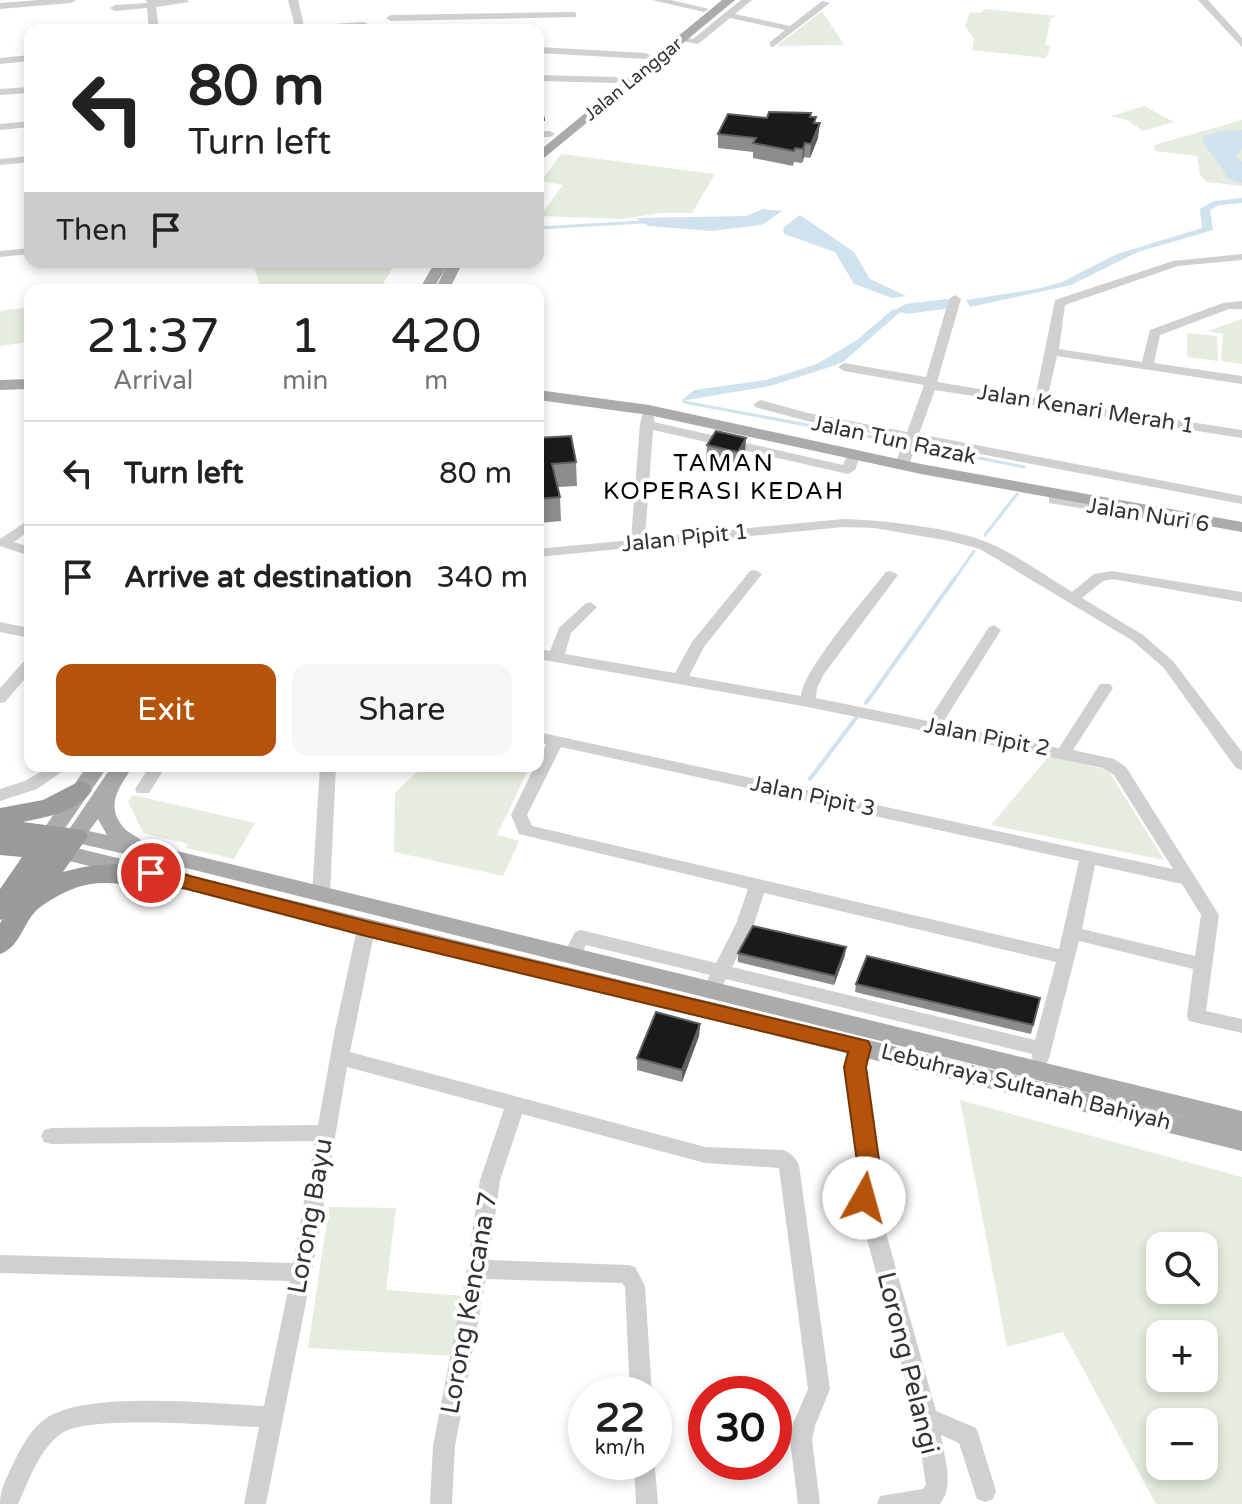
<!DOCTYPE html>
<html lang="en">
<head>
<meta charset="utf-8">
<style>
	body { margin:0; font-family:"Varela Round",sans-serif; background:#f6f6f6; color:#222; height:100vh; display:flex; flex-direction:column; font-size:30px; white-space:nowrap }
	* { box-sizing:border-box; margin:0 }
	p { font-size:26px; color:#767676 }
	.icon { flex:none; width:44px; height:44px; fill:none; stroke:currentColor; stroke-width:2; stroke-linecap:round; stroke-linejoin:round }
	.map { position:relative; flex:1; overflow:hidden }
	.side { position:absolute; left:24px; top:284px; width:520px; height:488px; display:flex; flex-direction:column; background:#fff; border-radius:16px; box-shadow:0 4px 12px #0003 }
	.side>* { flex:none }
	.banner { position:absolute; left:24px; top:24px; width:520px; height:244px; border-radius:16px; box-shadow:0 4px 12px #0003; background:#fff; color:#222; overflow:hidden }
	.buttons { position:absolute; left:1146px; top:1232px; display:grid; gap:16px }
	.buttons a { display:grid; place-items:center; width:72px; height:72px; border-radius:16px; background:#fff; box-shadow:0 4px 12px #0003; font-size:40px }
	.speed { position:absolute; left:568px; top:1376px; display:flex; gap:16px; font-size:40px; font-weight:700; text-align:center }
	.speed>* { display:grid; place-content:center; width:104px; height:104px; border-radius:50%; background:#fff; box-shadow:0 4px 12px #0003; line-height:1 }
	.speed small { font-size:20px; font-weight:400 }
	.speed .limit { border:12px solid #d22; background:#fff; color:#111 }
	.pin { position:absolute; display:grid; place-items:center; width:68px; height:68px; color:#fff; margin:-34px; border:4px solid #fff; border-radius:50%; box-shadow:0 2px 8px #0007 }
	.me { position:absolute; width:88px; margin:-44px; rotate:7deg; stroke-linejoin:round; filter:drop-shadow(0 0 6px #0008) }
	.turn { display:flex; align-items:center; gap:28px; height:168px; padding:0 32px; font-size:36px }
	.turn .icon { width:104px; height:104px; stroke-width:2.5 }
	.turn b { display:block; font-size:56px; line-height:68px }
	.then { display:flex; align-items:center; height:76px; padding:0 32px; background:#0003; gap:16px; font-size:30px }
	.eta { display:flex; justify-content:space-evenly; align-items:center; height:136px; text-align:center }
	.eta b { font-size:48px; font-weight:600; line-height:56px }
	.action { display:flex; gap:16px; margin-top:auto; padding:16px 32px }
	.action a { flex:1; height:92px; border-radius:16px; background:#b45309; color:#fff; font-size:32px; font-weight:600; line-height:92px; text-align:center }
	.action a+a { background:#f6f6f6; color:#222 }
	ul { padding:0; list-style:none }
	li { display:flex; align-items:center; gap:24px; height:104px; padding:0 32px; border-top:2px solid #e0e0e0 }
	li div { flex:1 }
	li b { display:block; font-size:30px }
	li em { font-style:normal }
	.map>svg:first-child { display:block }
	.green { fill:#e6ecdf; fill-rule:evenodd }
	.water { fill:#cfe2ee }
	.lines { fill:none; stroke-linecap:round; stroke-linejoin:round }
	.stream-far1 { stroke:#cfe2ee; stroke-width:3 }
	.stream { stroke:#cfe2ee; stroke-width:4 }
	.river { fill:#cfe2ee; fill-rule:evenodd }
	.minor { fill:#d0d0d0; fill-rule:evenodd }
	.major { fill:#ababab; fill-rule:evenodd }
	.highway { fill:#9a9a9a; fill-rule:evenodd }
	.wall { fill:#8c8c8c }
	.shaded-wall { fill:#5f5f5f }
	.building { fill:#1a1a1a; stroke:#5f5f5f; stroke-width:2 }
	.route { fill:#b45309; stroke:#753606; stroke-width:2 }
	.labels { text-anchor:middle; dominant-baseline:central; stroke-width:8; stroke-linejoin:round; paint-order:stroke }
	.far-street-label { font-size:18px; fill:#333; stroke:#fff }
	.street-label { font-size:22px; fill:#333; stroke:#fff }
	.neighbourhood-label { font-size:24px; letter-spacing:2px; fill:#000; stroke:#fff }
	.near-street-label { font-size:26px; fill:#333; stroke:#fff }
</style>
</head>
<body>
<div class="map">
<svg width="1242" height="1504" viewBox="0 0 1242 1504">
	<rect width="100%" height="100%" fill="#fff"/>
	<g class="green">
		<polygon points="984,9 1057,16 1051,18 1045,45 1051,46 1046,58 972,50 974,39 965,26 970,12 981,13"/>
		<polygon points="822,11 844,45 777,46"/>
		<polygon points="1144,106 1174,122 1143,131 1127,120 1111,116"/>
		<polygon points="1242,120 1242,186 1207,182 1200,175 1197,156 1155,151 1154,145"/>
		<polygon points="561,154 715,174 692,213 661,213 621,219 540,216 563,185 541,181"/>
		<polygon points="253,262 396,262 380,289 261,290"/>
		<polygon points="30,307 30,342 0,346 0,311"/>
		<polygon points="1242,319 1242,364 1221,361 1223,334 1208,331"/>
		<polygon points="1187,333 1217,336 1218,361 1187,357"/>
		<polygon points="1049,756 1108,770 1164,860 991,825"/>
		<polygon points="418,766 530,766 497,835 519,841 503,876 394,852 395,793 419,770"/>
		<polygon points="133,795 255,823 234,859 186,848 188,844 143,833 128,801"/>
		<path d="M960,1100L1242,1177V1504H1156L1063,1332L1007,1347ZM1160,1246H1204V1290H1160ZM1160,1334H1204V1378H1160ZM1160,1422H1204V1466H1160Z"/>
		<polygon points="329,1207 396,1208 386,1290 465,1296 456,1356 308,1348"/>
	</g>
	<g class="water">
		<path d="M1242,130V149L1236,156L1242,162V183L1227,178C1221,162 1207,153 1202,137L1220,131Z"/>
		<polygon points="1242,198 1242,203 1219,205 1210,210 1213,230 1138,252 1071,285 970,307 966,300 1037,289 1062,282 1117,254 1202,228 1200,209 1214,201"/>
		<polygon points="763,209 782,211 762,225 711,231 648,226 636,218 746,216"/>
		<polygon points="800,215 854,252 870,279 906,296 892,298 854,284 835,252 784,234 783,228"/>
		<polygon points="938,301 939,308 899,313 843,362 830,367 770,386 681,401 694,390 766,380 817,364 857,340 892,310"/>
	</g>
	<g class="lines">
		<g class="stream-far1">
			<polyline points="538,228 643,222"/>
			<polyline points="684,402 903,443"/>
			<polyline points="919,446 1024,467"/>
			<polyline points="985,535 1017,494"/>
			<polyline points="954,580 974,551"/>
		</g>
		<g class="stream">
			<polyline points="866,703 955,578"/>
			<polyline points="810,779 856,718"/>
		</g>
		<polygon class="river" points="946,299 955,304 952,308 906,314 897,309 906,304"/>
		<g class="minor">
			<polygon points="39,0 76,0 71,3 0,9 0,3"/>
			<polygon points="146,0 187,0 189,2 156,7 159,30 149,30 147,8 115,11 110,8 115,5 147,3"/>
			<polygon points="288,0 298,0 304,26 364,22 369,25 364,28 296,30"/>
			<polygon points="652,0 671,0 709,9 704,12"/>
			<polygon points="741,0 752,0 735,14 790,26 822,1 830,3 773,47 770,46 770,42 785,30 730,18 698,44 676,40 681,37 693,39"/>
			<polygon points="1198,0 1208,0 1242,38 1242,47"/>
			<polygon points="573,12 576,13 576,17 391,21 386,18 391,15"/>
			<polygon points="538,47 646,53 651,56 646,59 538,53"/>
			<polygon points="30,55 30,61 0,64 0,58"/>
			<polygon points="538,75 616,77 621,80 616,83 538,81"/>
			<polygon points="30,87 30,93 0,95 0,89"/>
			<polygon points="30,121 30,127 0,130 0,124"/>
			<polygon points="538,131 550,131 555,134 550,137 538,137"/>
			<polygon points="30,156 30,162 0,165 0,159"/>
			<polygon points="30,248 30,254 0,257 0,251"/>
			<polygon points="1242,254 1242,260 1178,266 1065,305 1059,349 1142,362 1150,330 1223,303 1242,301 1242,309 1229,309 1160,335 1154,363 1242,376 1242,384 1057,356 1047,400 1242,430 1242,438 935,390 919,434 1242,496 1242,504 917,442 909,465 902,469 895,465 904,439 807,421 755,407 754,404 760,400 808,413 907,432 924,385 844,371 838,367 844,363 926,377 949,299 955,295 961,299 937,382 1035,398 1055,300 1173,261"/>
			<path d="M648,412L654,416V422L843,465L849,451H859L861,454L855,470L848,474L653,430L645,538L843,519C882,520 956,528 991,544C1019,556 1045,576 1072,592L1094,574L1112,571L1242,592V602L1112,579L1103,581L1082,598L1143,635L1173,661L1242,752V770L1236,768L1163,667L1133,641L980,549L950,541L874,528L843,527L538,557V549L631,540L640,424L643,413Z"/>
			<polygon points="1054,496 1194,519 1201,523 1194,527 1049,503 1049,497"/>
			<polygon points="30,519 30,530 14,542 30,547 30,556 0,546 0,539"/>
			<path d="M755,570L762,574L704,647L689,676L801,696C803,670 867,596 886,572L891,571L898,575L824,674L817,688L816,698L928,721L989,627L994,625L1001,630L942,724L1059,748L1100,684H1110L1113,688L1073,750L1114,759L1126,767L1219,915L1206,1011L1242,1019V1033L1189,1021L1187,1016L1193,969L1079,941L1049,1058L1047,1063L1040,1066L1033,1063L1032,1054L726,979L717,996L711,998L705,996L702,991L710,975L586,945L578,961H566L563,956L575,932L581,930L716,963L736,924L748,889L519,834L511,815L535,766H538L546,744L538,742V732L1173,869L1114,775L1103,768L808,707L538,659V649L550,651L559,628L585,604L590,602L597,607L571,633L565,654L675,673L692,642L750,571ZM561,747L1079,861L1059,949L532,826L527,815ZM1095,865L1182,884L1201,915L1195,956L1082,929ZM764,893L1056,962L1035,1040L732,967L754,924Z"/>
			<polygon points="0,622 30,628 30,638 0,632"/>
			<polygon points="30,658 30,673 5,702 0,703 0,688 25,660"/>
			<polygon points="50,766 70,766 37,789 0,801 0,789 25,781"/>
			<polygon points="150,766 166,766 149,793 137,793 135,789"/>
			<polygon points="320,766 336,766 330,894 327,899 315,899 312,894"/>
			<path d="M366,922L372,924L375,929L350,1052L705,1147L783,1150C791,1153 795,1157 799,1165L830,1389L815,1426L812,1440L820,1504H798L790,1440L792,1426L808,1389L779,1168L705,1163L522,1114L500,1180L489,1260L628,1265L635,1267L645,1286L652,1394H630L625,1287L622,1283L486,1279L455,1446L452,1504H430L433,1446L467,1269L480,1180L504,1109L347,1067L312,1272L266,1504H244L259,1427C220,1426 94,1415 64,1432C40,1446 29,1481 18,1504H0C0,1487 9,1473 16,1458C23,1444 32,1428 45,1419C87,1390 211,1404 264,1406L290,1281L0,1273V1255L293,1263L315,1141L51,1144L44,1142L41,1136L44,1130L51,1128L318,1125L335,1030L357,929L360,924Z"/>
			<path d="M861,1040L868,1042L870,1047L864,1067L879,1172L872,1183L936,1411L976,1428L979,1436L996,1491L993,1499L985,1502L977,1499L959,1443L941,1435C944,1457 955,1485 940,1504H877L880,1496L923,1489L926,1485L916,1418L851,1181L859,1170L846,1067L854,1042Z"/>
			<polygon points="654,1457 658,1504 636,1504 634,1462 654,1462"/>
		</g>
		<g class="major">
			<polygon points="722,0 735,0 538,163 538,152"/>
			<polygon points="435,262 463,262 449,290 435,290 446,267 433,290 419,290"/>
			<polygon points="30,379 30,389 0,390 0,380"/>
			<polygon points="538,390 649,405 921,464 1242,522 1242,532 921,474 649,415 538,400"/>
			<polygon points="87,766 108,766 59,837 45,837 42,832 45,827"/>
			<path d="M112,766H133C121,786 104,803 123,827C129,834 138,836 144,843L1242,1111V1151L57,858L53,853L57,848L64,845L1198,1120L178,866L68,841L65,836L68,831ZM98,819L107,835L89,831Z"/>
		</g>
		<path class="highway" d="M80,781L89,784L92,790C79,812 46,817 23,822L84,830L88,836L63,872C103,860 149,862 189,874L193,881L189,888C157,897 115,874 78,887C66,891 49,900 39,908C23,921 21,947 0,954V923L3,919L0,920V889L22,857L0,855V808L43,800Z"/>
	</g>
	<g class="wall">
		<polygon points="538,110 544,120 544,128 538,128"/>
		<polygon points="811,113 811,117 816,123 818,138 810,158 804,157 802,163 794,162 793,166 753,158 753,152 718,148 718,134 767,118"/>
		<polygon points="538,438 576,462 577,486 558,487 560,497 561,521 539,523 539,532 538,532"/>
		<polygon points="707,445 745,454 737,468 706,461"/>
		<polygon points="738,953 845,955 834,985 738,962"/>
		<polygon points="856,984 1040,998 1031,1034 855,992"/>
		<polygon points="700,1024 699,1036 682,1082 637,1070 637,1058"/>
	</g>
	<g class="shaded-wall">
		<polygon points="820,123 818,138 810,158 811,144"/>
		<polygon points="805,143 804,157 802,163 803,149"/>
		<polygon points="746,438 745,454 737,468 738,452"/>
		<polygon points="846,947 845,955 834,985 835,976"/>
		<polygon points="700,1024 699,1036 682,1082 682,1070"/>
	</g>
	<g class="building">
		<polygon points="538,110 542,110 544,120 538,121"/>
		<polygon points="769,112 811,113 810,117 816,117 814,123 820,123 811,144 805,143 803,149 795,148 794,151 753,143 756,138 718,134 728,114 767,118"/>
		<polygon points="716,431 746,438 738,452 707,445"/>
		<polygon points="571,436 576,462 552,464 560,497 538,499 538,438"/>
		<polygon points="753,926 846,947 835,976 738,953"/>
		<polygon points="867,956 1040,998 1033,1025 856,984"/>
		<polygon points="656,1012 700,1024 682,1070 637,1058"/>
	</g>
	<polygon class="route" points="151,866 366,921 868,1041 871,1047 866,1067 880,1167 881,1172 873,1184 875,1198 872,1205 864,1208 856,1205 849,1181 858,1169 844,1067 848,1052 366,936 145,878 142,873 145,868"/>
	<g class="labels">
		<g class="far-street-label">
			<text transform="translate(633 79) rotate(-39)">Jalan Langgar</text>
		</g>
		<g class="street-label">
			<text transform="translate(1086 409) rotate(9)">Jalan Kenari Merah 1</text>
			<text transform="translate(894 440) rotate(12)">Jalan Tun Razak</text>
			<text transform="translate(1148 515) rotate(9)">Jalan Nuri 6</text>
			<text transform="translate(685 538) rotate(-6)">Jalan Pipit 1</text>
			<text transform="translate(987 737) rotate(11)">Jalan Pipit 2</text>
			<text transform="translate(813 796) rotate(12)">Jalan Pipit 3</text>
			<text transform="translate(1026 1087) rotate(14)">Lebuhraya Sultanah Bahiyah</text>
		</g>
		<g class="neighbourhood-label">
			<text x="724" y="463">TAMAN<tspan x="724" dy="28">KOPERASI KEDAH</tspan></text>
		</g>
		<g class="near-street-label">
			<text transform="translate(310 1216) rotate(-80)">Lorong Bayu</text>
			<text transform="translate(469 1303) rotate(-80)">Lorong Kencana 7</text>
			<text transform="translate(908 1363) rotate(76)">Lorong Pelangi</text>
		</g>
	</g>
</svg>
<div class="buttons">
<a><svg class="icon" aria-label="search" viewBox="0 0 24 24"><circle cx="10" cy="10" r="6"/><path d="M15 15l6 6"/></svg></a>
<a>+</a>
<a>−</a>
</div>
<div class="speed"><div>22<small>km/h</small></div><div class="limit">30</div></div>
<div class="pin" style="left:151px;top:873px;background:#d93025"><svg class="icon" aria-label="arrive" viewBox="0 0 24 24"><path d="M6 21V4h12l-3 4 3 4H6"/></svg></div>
<svg class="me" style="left:864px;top:1198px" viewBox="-20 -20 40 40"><circle r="19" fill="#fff"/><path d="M0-13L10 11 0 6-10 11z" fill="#b45309"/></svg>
<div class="banner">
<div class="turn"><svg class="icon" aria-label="left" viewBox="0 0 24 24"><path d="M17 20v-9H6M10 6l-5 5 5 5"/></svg><div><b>80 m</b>Turn left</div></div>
<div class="then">Then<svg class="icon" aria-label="arrive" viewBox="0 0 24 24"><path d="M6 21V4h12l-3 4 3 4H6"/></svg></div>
</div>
<section class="side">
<div class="eta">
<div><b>21:37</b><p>Arrival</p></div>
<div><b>1</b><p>min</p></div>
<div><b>420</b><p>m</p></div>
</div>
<ul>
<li><svg class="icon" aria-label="left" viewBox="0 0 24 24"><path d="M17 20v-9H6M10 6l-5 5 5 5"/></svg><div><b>Turn left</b></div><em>80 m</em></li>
<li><svg class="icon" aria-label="arrive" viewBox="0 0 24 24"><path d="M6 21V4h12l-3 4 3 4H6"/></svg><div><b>Arrive at destination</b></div><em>340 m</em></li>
</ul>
<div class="action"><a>Exit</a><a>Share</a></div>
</section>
</div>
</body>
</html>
